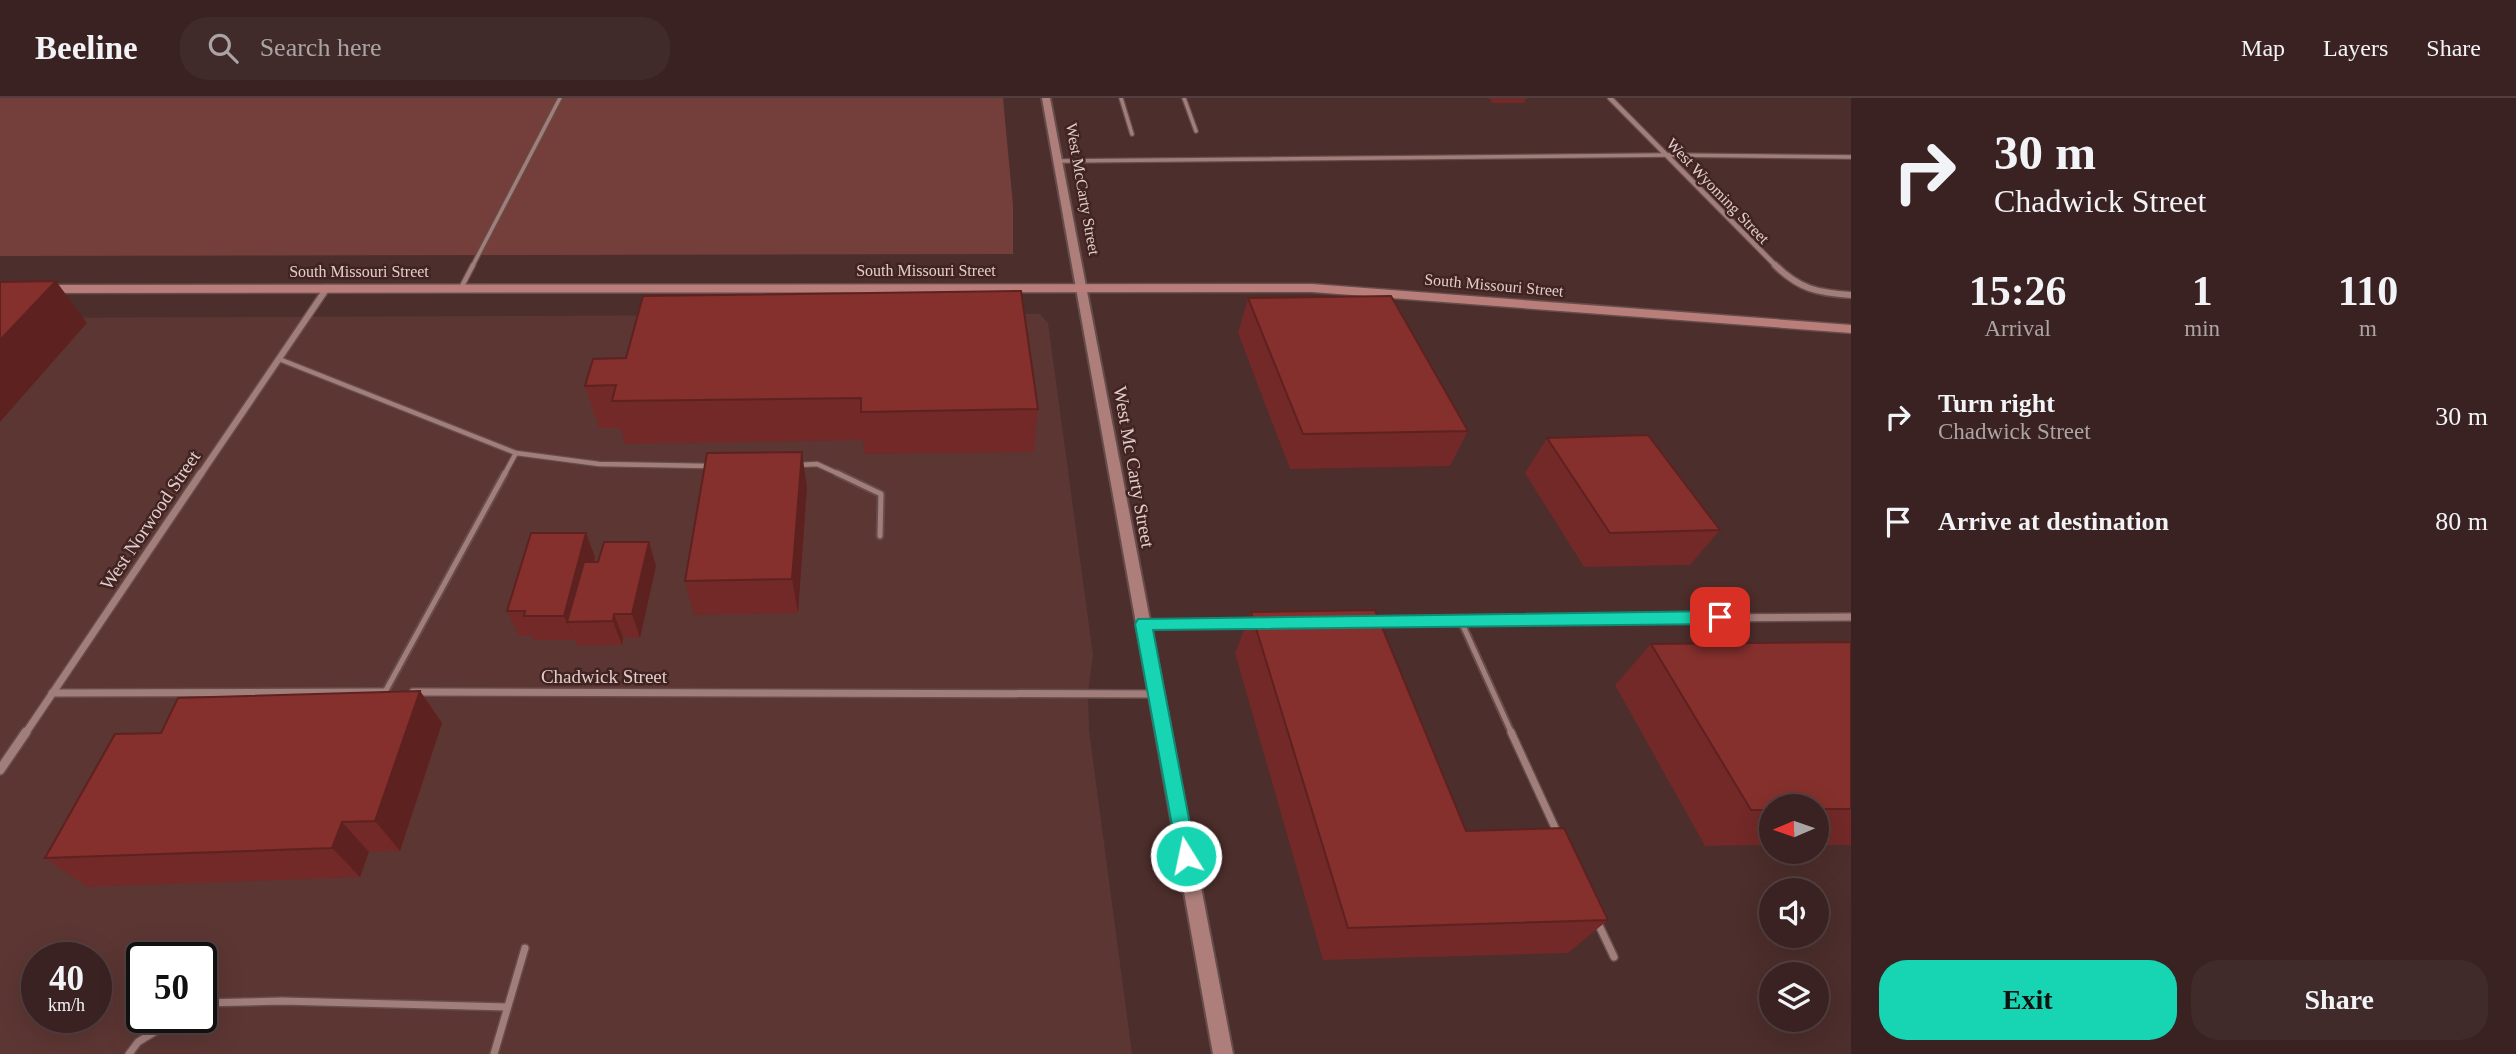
<!DOCTYPE html>
<html lang="en">
<head>
<meta charset="utf-8">
<style>
	body { margin:0; font-family:"Times New Roman",serif; background:#402a2a; color:#f1f3f6; height:100vh; display:flex; flex-direction:column; font-size:26px; white-space:nowrap }
	* { box-sizing:border-box; margin:0 }
	p { font-size:23px; color:#aba4a5 }
	.icon { flex:none; width:38px; height:38px; fill:none; stroke:currentColor; stroke-width:2; stroke-linecap:round; stroke-linejoin:round }
	.map { position:relative; flex:1; overflow:hidden }
	.drawer { display:flex; flex-direction:column; background:#392221; width:665px }
	.drawer>* { flex:none }
	.top-card { background:#392221; color:#f1f3f6; overflow:hidden }
	.needle { width:46px; rotate:268deg }
	.tools { position:absolute; left:1759px; top:696px; display:grid; gap:14px }
	.tools a { display:grid; place-items:center; width:70px; height:70px; border-radius:50%; background:#392221; box-shadow:0 7px 28px #0002,0 0 0 2px #533f3f; font-size:35px }
	.speed { position:absolute; left:21px; top:844px; display:flex; gap:14px; font-size:35px; font-weight:700; text-align:center }
	.speed>* { display:grid; place-content:center; width:91px; height:91px; border-radius:50%; background:#392221; box-shadow:0 7px 28px #0002,0 0 0 2px #533f3f; line-height:1 }
	.speed small { font-size:18px; font-weight:400 }
	.speed .limit { border:4px solid #111; border-radius:10px; background:#fff; color:#111 }
	.pin { position:absolute; display:grid; place-items:center; width:60px; height:60px; color:#fff; margin:-30px; border-radius:14px; box-shadow:0 4px 10px #0006 }
	.me { position:absolute; width:77px; margin:-38px; rotate:350deg; stroke-linejoin:round; filter:drop-shadow(0 0 5px #0008) }
	.turn { display:flex; align-items:center; gap:24px; height:147px; padding:0 28px; font-size:32px }
	.turn .icon { width:91px; height:91px; stroke-width:2.5 }
	.turn b { display:block; font-size:49px; line-height:60px }
	.eta { display:flex; justify-content:space-evenly; align-items:center; height:119px; text-align:center }
	.eta b { font-size:42px; font-weight:800; line-height:49px }
	.button { display:flex; gap:14px; margin-top:auto; padding:14px 28px }
	.button a { flex:1; height:80px; border-radius:28px; background:#17d5b2; color:#111; font-size:28px; font-weight:800; line-height:80px; text-align:center }
	.button a+a { background:#402a2a; color:#f1f3f6 }
	ul { padding:0; list-style:none }
	li { display:flex; align-items:center; gap:21px; height:105px; padding:0 28px }
	li div { flex:1 }
	li b { display:block; font-size:26px }
	li em { font-style:normal }
	header { display:flex; align-items:center; gap:42px; box-sizing:border-box; height:98px; padding:0 35px; background:#392221; border-bottom:2px solid #533f3f }
	header strong { font-size:33px }
	nav { display:flex; gap:38px; margin-inline-start:auto; font-size:24px }
	.search { width:490px; height:63px; background:#402a2a; display:flex; align-items:center; gap:18px; box-sizing:border-box; padding:0 24px; border-radius:28px; color:#aba4a5; font-size:26px }
	main { display:flex; flex:1; min-height:0 }
	.map>svg:first-child { display:block }
	.built { fill:#5c3633; fill-rule:evenodd }
	.green { fill:#743f3b }
	.lines { fill:none; stroke-linecap:round; stroke-linejoin:round }
	.service-far3-casing { stroke:#664d4b; stroke-width:6 }
	.service-far2-casing { stroke:#664d4b; stroke-width:7 }
	.service-far1-casing { stroke:#664d4b; stroke-width:9 }
	.service-casing { stroke:#664d4b; stroke-width:10 }
	.minor-far3-casing { stroke:#664d4b; stroke-width:7 }
	.minor-far2-casing { stroke:#664d4b; stroke-width:9 }
	.minor-far1-casing { stroke:#664d4b; stroke-width:10 }
	.minor-casing { stroke:#664d4b; stroke-width:12 }
	.secondary-casing { stroke:#664d4b; stroke-width:4 }
	.primary-casing { stroke:#664d4b; stroke-width:3 }
	.service-far3 { stroke:#a27e7b; stroke-width:3.5 }
	.service-far2 { stroke:#a27e7b; stroke-width:4.5 }
	.service-far1 { stroke:#a27e7b; stroke-width:5 }
	.service { stroke:#a27e7b; stroke-width:7 }
	.minor-far3 { stroke:#a27e7b; stroke-width:4.5 }
	.minor-far2 { stroke:#a27e7b; stroke-width:6 }
	.minor-far1 { stroke:#a27e7b; stroke-width:7 }
	.minor { stroke:#a27e7b; stroke-width:9 }
	.secondary { fill:#ad7e7a; fill-rule:evenodd }
	.primary { fill:#b97e79; fill-rule:evenodd }
	.wall { fill:#722927 }
	.shaded-wall { fill:#5d2220 }
	.building { fill:#85302d; stroke:#5d2220; stroke-width:2 }
	.route { fill:#17d5b2; stroke:#0f8a74; stroke-width:2 }
	.labels { text-anchor:middle; dominant-baseline:central; stroke-width:5; stroke-linejoin:round; paint-order:stroke }
	.far-street-label { font-size:16px; fill:#e1cdcb; stroke:#412422 }
	.street-label { font-size:19px; fill:#e1cdcb; stroke:#412422 }
</style>
</head>
<body>
<header>
<strong>Beeline</strong>
<div class="search"><svg class="icon" aria-label="search" viewBox="0 0 24 24"><circle cx="10" cy="10" r="6"/><path d="M15 15l6 6"/></svg>Search here</div>
<nav><a>Map</a><a>Layers</a><a>Share</a></nav>
</header>
<main>
<div class="map">
<svg width="1851" height="956" viewBox="0 0 1851 956">
	<rect width="100%" height="100%" fill="#4c2e2c"/>
	<path class="built" d="M1040,216L1048,225L1093,557L1088,595L1089,632L1132,956H0V220ZM37,859H96V919H37ZM142,859H201V919H142Z"/>
	<polygon class="green" points="0,0 1003,0 1013,107 1013,156 0,158"/>
	<g class="lines">
		<g class="service-far3-casing">
			<g id="service-far3">
				<polyline points="1121,0 1132,36"/>
				<polyline points="1184,0 1196,33"/>
				<polyline points="1058,63 1667,57 1851,59"/>
				<polyline points="472,169 560,0"/>
			</g>
		</g>
		<g class="service-far2-casing">
			<g id="service-far2">
				<polyline points="461,190 473,167"/>
				<polyline points="279,261 516,355 599,366 709,368"/>
				<polyline points="799,367 817,366 841,377"/>
				<polyline points="504,377 516,355"/>
			</g>
		</g>
		<g class="service-far1-casing">
			<g id="service-far1">
				<polyline points="837,375 881,396 880,438"/>
				<polyline points="1460,521 1512,636"/>
				<polyline points="385,594 505,375"/>
			</g>
		</g>
		<g class="service-casing">
			<g id="service">
				<polyline points="1511,634 1557,734"/>
				<polyline points="1597,823 1614,859"/>
				<polyline points="201,905 282,903 507,909"/>
				<polyline points="129,956 138,944 179,919"/>
				<polyline points="494,956 525,850"/>
			</g>
		</g>
		<g class="minor-far3-casing">
			<polyline id="minor-far3" points="1610,0 1777,169"/>
		</g>
		<g class="minor-far2-casing">
			<g id="minor-far2">
				<path d="M1775,167C1799,191 1818,195 1851,197"/>
				<polyline points="200,377 327,190"/>
			</g>
		</g>
		<g class="minor-far1-casing">
			<g id="minor-far1">
				<polyline points="1372,522 1851,519"/>
				<polyline points="1144,526 1255,524"/>
				<polyline points="413,594 1156,596"/>
				<polyline points="52,595 384,594"/>
				<polyline points="25,636 201,375"/>
			</g>
		</g>
		<g class="minor-casing">
			<polyline id="minor" points="0,672 26,634"/>
		</g>
		<g class="secondary-casing">
			<polygon id="secondary" points="1042,0 1050,0 1233,956 1213,956"/>
		</g>
		<g class="primary-casing">
			<polygon id="primary" points="1312,186 1851,227 1851,235 1312,194 0,195 0,187"/>
		</g>
		<use href="#service-far3" class="service-far3"/>
		<use href="#service-far2" class="service-far2"/>
		<use href="#service-far1" class="service-far1"/>
		<use href="#service" class="service"/>
		<use href="#minor-far3" class="minor-far3"/>
		<use href="#minor-far2" class="minor-far2"/>
		<use href="#minor-far1" class="minor-far1"/>
		<use href="#minor" class="minor"/>
		<use href="#secondary" class="secondary"/>
		<use href="#primary" class="primary"/>
	</g>
	<g class="wall">
		<polygon points="1489,0 1527,0 1524,5 1492,5"/>
		<polygon points="1248,200 1468,333 1450,368 1290,371 1238,235"/>
		<polygon points="626,260 1038,311 1034,354 864,356 863,342 625,346 620,330 599,330 585,288"/>
		<polygon points="1547,340 1720,432 1690,467 1584,469 1525,375"/>
		<polygon points="807,389 798,515 694,517 685,483"/>
		<polygon points="586,435 595,459 594,464 598,464 649,444 656,468 640,540 623,540 622,547 578,548 575,542 535,542 533,538 519,538 507,513"/>
		<polygon points="1251,514 1466,733 1608,822 1568,855 1323,862 1235,555"/>
		<polygon points="1851,544 1851,747 1816,747 1816,709 1771,709 1771,747 1705,748 1615,587 1651,546"/>
		<polygon points="420,593 442,625 400,753 369,754 360,779 87,789 45,760 161,635"/>
	</g>
	<g class="shaded-wall">
		<polygon points="56,183 87,225 0,324 0,242"/>
		<polygon points="802,354 807,389 798,515 792,481"/>
		<polygon points="586,435 595,459 579,524 567,524 575,542 564,518"/>
		<polygon points="649,444 656,468 640,540 632,516"/>
		<polygon points="614,516 623,540 622,547 613,523"/>
		<polygon points="420,593 442,625 400,753 375,723"/>
		<polygon points="342,724 369,754 360,779 332,750"/>
	</g>
	<g class="building">
		<polygon points="56,183 0,242 0,184"/>
		<polygon points="1021,193 1038,311 861,314 861,300 612,303 616,287 585,288 593,261 626,260 643,198"/>
		<polygon points="1391,198 1468,333 1303,336 1248,200"/>
		<polygon points="1648,337 1720,432 1610,435 1547,340"/>
		<polygon points="802,354 792,481 685,483 707,355"/>
		<polygon points="531,435 586,435 564,518 524,518 525,513 507,513"/>
		<polygon points="604,444 649,444 632,516 614,516 613,523 567,524 584,464 598,464"/>
		<polygon points="1375,512 1466,733 1564,730 1608,822 1348,830 1251,514"/>
		<polygon points="1851,544 1851,711 1816,711 1816,709 1771,709 1771,712 1751,712 1651,546"/>
		<polygon points="420,593 375,723 342,724 332,750 45,760 115,636 161,635 178,600"/>
	</g>
	<polygon class="route" points="1720,513 1729,519 1720,526 1153,532 1196,758 1193,765 1186,767 1179,765 1135,526 1138,521"/>
	<g class="labels">
		<g class="far-street-label">
			<text transform="translate(1083 91) rotate(80)">West McCarty Street</text>
			<text transform="translate(1718 93) rotate(46)">West Wyoming Street</text>
			<text x="926" y="172">South Missouri Street</text>
			<text x="359" y="173">South Missouri Street</text>
			<text transform="translate(1494 187) rotate(5)">South Missouri Street</text>
		</g>
		<g class="street-label">
			<text transform="translate(1134 369) rotate(80)">West Mc Carty Street</text>
			<text transform="translate(150 422) rotate(-56)">West Norwood Street</text>
			<text x="604" y="578">Chadwick Street</text>
		</g>
	</g>
</svg>
<div class="tools">
<a><svg class="needle" viewBox="-14 -14 28 28"><path d="M0-13l5 13h-10z" fill="#e53935"/><path d="M0 13l5-13h-10z" fill="#aba4a5"/></svg></a>
<a><svg class="icon" aria-label="sound" viewBox="0 0 24 24"><path d="M4 9h4l5-4v14l-5-4H4zM17 9q2 3 0 6"/></svg></a>
<a><svg class="icon" aria-label="layers" viewBox="0 0 24 24"><path d="M12 4l9 5-9 5-9-5zM3 14l9 5 9-5"/></svg></a>
</div>
<div class="speed"><div>40<small>km/h</small></div><div class="limit">50</div></div>
<div class="pin" style="left:1720px;top:519px;background:#d93025"><svg class="icon" aria-label="arrive" viewBox="0 0 24 24"><path d="M6 21V4h12l-3 4 3 4H6"/></svg></div>
<svg class="me" style="left:1186px;top:758px" viewBox="-20 -20 40 40"><circle r="17" fill="#17d5b2" stroke="#fff" stroke-width="3"/><path d="M0-11L8 9 0 5-8 9z" fill="#fff"/></svg>
</div>
<section class="drawer">
<div class="top-card">
<div class="turn"><svg class="icon" aria-label="right" viewBox="0 0 24 24"><path d="M7 20v-9h11M14 6l5 5-5 5"/></svg><div><b>30 m</b>Chadwick Street</div></div>
</div>
<div class="eta">
<div><b>15:26</b><p>Arrival</p></div>
<div><b>1</b><p>min</p></div>
<div><b>110</b><p>m</p></div>
</div>
<ul>
<li><svg class="icon" aria-label="right" viewBox="0 0 24 24"><path d="M7 20v-9h11M14 6l5 5-5 5"/></svg><div><b>Turn right</b><p>Chadwick Street</p></div><em>30 m</em></li>
<li><svg class="icon" aria-label="arrive" viewBox="0 0 24 24"><path d="M6 21V4h12l-3 4 3 4H6"/></svg><div><b>Arrive at destination</b></div><em>80 m</em></li>
</ul>
<div class="button"><a>Exit</a><a>Share</a></div>
</section>
</main>
</body>
</html>
